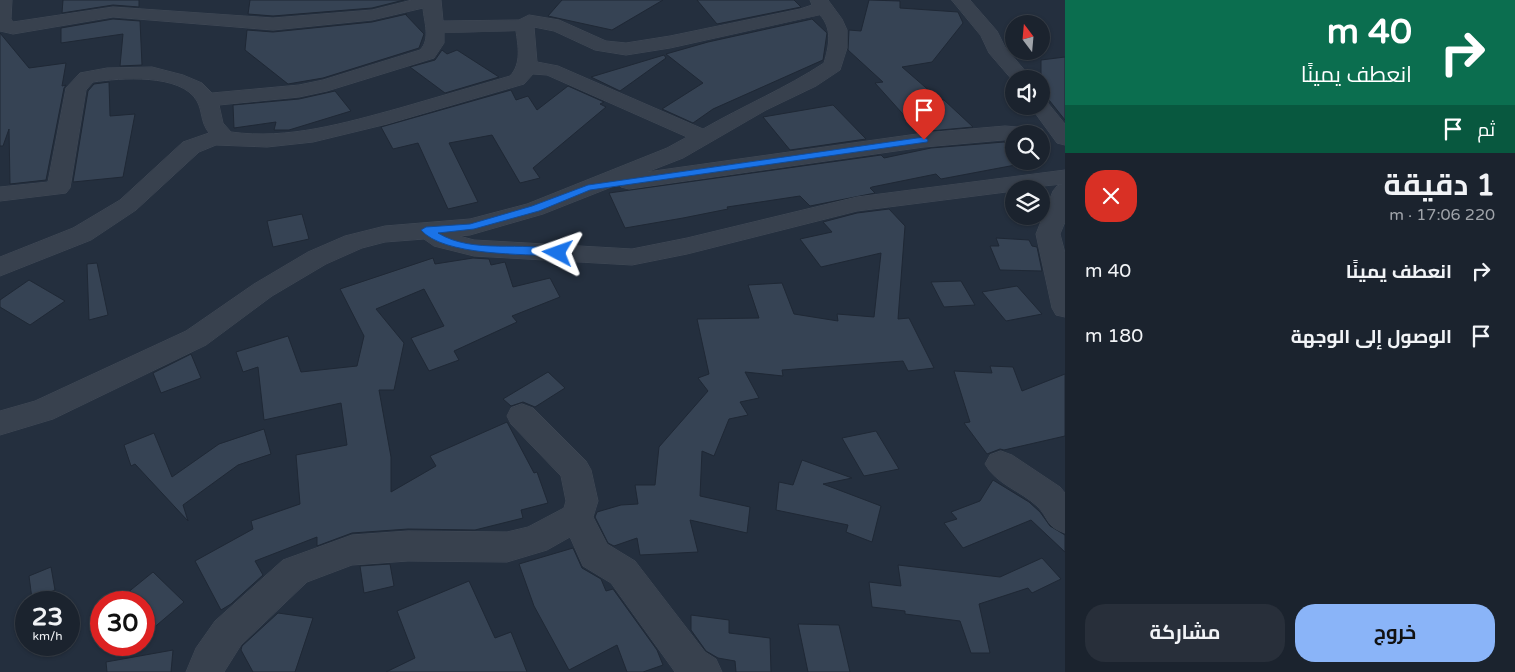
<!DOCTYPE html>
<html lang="ar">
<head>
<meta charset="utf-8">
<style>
	body { margin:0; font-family:"Varela Round",Cairo,sans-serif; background:#282f3a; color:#f1f3f6; direction:rtl; height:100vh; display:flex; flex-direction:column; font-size:19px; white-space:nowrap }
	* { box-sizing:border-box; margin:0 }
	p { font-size:16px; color:#a0a4aa }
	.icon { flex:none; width:28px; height:28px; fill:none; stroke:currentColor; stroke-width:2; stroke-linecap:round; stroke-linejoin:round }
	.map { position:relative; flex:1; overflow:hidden; direction:ltr }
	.panel { display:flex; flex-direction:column; background:#1b232e; width:450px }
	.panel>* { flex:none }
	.hud { background:#0b6e4f; color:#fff; overflow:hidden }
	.needle { width:32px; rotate:344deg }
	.fabs { position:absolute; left:1005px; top:15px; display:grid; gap:10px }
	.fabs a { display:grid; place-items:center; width:45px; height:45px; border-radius:50%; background:#1b232e; box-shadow:0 1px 4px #0004,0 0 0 1px #39404a; font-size:25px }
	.speed { position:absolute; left:15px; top:591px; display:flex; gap:10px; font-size:25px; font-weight:700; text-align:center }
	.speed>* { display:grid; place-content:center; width:65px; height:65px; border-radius:50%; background:#1b232e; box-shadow:0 1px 4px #0004,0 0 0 1px #39404a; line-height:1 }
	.speed small { font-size:12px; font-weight:400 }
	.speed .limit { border:8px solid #d22; background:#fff; color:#111 }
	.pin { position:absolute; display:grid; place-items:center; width:42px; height:42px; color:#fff; margin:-51px -21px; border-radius:50% 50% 50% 0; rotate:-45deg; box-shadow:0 0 5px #0007 }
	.pin .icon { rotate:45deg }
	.me { position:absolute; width:55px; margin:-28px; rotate:274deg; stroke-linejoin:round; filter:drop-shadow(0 0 4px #0008) }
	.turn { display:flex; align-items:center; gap:18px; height:105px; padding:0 20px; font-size:22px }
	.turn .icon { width:65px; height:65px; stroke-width:2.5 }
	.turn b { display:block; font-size:35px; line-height:42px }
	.then { display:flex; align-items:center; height:48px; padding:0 20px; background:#0003; gap:10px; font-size:19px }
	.round { display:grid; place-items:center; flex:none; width:52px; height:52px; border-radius:20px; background:#282f3a }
	.head { display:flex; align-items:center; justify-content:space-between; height:85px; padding:0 20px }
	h1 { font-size:30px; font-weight:700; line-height:38px }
	.button { display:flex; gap:10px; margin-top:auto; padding:10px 20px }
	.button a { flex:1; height:58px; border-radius:20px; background:#8ab4f8; color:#111; font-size:20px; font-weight:700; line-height:58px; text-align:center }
	.button a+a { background:#282f3a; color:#f1f3f6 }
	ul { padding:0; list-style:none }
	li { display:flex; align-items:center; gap:15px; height:65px; padding:0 20px }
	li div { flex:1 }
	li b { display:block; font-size:19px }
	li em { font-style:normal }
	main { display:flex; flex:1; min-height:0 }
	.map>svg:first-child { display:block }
	.building { fill:#364354; stroke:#1f2835 }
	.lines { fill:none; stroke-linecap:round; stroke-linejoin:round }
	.street-casing { stroke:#414a57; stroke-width:1 }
	.street { fill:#38414e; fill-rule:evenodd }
	.route { fill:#1a73e8; stroke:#114b97 }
</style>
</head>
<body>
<main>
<section class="panel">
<div class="hud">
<div class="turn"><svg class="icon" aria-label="right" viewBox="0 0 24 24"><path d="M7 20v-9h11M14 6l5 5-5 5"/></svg><div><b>40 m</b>انعطف يمينًا</div></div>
<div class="then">ثم<svg class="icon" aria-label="arrive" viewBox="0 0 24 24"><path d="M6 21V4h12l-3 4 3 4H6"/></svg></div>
</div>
<div class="head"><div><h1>1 دقيقة</h1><p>220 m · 17:06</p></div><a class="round" style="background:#d93025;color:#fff"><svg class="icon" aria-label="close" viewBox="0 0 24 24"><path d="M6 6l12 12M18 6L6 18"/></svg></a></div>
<ul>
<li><svg class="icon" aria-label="right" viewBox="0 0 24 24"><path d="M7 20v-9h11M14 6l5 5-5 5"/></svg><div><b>انعطف يمينًا</b></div><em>40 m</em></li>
<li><svg class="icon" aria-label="arrive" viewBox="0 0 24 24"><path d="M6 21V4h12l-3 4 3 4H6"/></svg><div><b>الوصول إلى الوجهة</b></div><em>180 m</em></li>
</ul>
<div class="button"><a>خروج</a><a>مشاركة</a></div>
</section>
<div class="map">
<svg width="1065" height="672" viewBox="0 0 1065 672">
	<rect width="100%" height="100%" fill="#242f3e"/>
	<g class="building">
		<polygon points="63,0 139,0 139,7 113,5 62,13"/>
		<polygon points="250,0 404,0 372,8 273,16 248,14"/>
		<polygon points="562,0 663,0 612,30 548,16"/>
		<polygon points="697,0 794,0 801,7 717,24"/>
		<polygon points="869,0 900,1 900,8 958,12 963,23 932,62 902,67 940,100 944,100 973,127 919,132 875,83 883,82 848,50 849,30 861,31"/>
		<polygon points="405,14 424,34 419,48 323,78 288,84 245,50 247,30 273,32 372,22 407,14"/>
		<polygon points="113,19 140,21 142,65 120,66 123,34 61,43 61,28"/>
		<polygon points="812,19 827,33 823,60 713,109 693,123 662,109 703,83 666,54 708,42"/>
		<polygon points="0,33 29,68 66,63 62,86 66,85 64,88 46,180 10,184 9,129 3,146 0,146"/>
		<polygon points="442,50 447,54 457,50 499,77 445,93 410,67 435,60"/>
		<polygon points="664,55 666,58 620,91 591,77"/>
		<polygon points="1065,57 1065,120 1041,90 1041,60"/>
		<polygon points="109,82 110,116 135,114 123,177 73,182 88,91 94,84"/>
		<polygon points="568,86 604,102 600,104 606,107 533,168 540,178 520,183 492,135 449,143 478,202 448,209 418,143 393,149 381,127 511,90 516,100 528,96 537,110"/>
		<polygon points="335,91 351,111 289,130 274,130 276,122 234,128 233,105 299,99"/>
		<polygon points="833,105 866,139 790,150 763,117"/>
		<polygon points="1004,142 1014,151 1014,161 1026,163 941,179 936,174 872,187 870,188 875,193 810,206 800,196 727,207 728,209 683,218 625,228 609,193 881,155 884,158 931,148"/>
		<polygon points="889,209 905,226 898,319 909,318 934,368 908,371 903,361 782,370 783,376 745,372 759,398 740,402 748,415 729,419 714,456 702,451 700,496 750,507 747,533 690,520 698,552 640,555 637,538 614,546 608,543 595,517 597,512 621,505 638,504 635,485 655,485 659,447 708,391 698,378 709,374 697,319 759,318 748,285 782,283 794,314 838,321 837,314 874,317 881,253 821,267 800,239 832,232 823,222 857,213"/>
		<polygon points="302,214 309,239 273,247 267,221"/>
		<polygon points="996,238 1029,240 1032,246 1037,247 1042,271 1000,270 990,246 999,246"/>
		<polygon points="433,258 435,264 473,258 489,259 491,265 505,262 513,287 550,278 560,297 512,316 517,322 454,351 459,360 429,371 411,338 444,326 424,289 376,309 404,343 394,390 379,390 391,457 391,492 436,466 430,456 507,422 534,473 537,472 548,503 521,510 523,518 475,530 408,529 352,533 317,546 317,537 255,561 263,575 231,604 221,610 195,561 253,529 251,521 300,504 296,455 347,445 341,403 264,420 258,367 243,372 236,352 288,336 301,372 357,366 364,336 340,289"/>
		<polygon points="97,263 108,315 89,320 87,264"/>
		<polygon points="29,280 65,301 30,325 0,307 0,300"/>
		<polygon points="961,281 975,305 944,307 931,282"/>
		<polygon points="1017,286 1042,314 1006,321 982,292"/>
		<polygon points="191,354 201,378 161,393 153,373"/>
		<polygon points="990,366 1013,367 1022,391 1065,374 1065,436 1004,450 1000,449 987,454 964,423 970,422 954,371 992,373"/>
		<polygon points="548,372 565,388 535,407 523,402 511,406 503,399"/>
		<polygon points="264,429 271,454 238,465 183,505 188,521 135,464 131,466 124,445 154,433 172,477 219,444"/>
		<polygon points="876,431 899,469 864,476 842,438"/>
		<polygon points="802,460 852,478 823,484 881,506 872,542 846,532 848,525 776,510 779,482 793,485"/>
		<polygon points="993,480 1029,502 1040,512 1050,526 1065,535 1065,552 1031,520 963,548 944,523 957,519 951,512 980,501"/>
		<polygon points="573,548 582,568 601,579 606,591 613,589 657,650 663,665 643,672 627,672 617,645 569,670 534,606 519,564"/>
		<polygon points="1042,558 1061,579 1032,593 1028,588 979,604 990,653 971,653 960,621 905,614 905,611 872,607 869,582 901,586 898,565 1000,577"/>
		<polygon points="390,564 394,586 364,593 360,566"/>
		<polygon points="51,567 55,590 32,599 29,576"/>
		<polygon points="153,572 184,602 144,636 144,602 116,602"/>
		<polygon points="469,581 495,638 511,632 527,672 386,672 415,658 397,611"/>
		<polygon points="278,613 313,618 295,672 253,672 241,650 242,646"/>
		<polygon points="691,615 729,620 729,633 770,638 771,672 736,672 735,661 718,658 706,651 691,630"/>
		<polygon points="798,624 839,625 850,672 808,672"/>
		<polygon points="173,650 171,672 107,672 106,662"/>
	</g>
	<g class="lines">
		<g class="street-casing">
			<g id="street">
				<path d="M0,0H12L11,19L13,22L113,7L273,18L372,10L412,0H441L443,21L519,20L529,15L559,20L606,41L626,43L670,36L800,9L812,5L810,0H828L842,19L847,30V48L840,70L816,86L766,110L683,158L647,172L924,133L1005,126L1042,129L1045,134L1041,139V134H1014V139L924,147L629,189L621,187L619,184L543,214L470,235L459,236L474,240L632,249L687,238L857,197L1065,170V222L1060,234L1065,253V317L1056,315L1052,308L1036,234L1053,191L1057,186L1063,184L1014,189V191L857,211L687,254L632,265L474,256L434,246L424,239L385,242L362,248L326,264L272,296L206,345L53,419L0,435V411L35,401L186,331L254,284L308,252L345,236L385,226L470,219L527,204L667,148L687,137L547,75L533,74L524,84L387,124L313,142L267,147L216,145L199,152L136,210L91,240L0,276V257L73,228L120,200L183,142L209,133C200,121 203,112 197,101C181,73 120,78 93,82L86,90L70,188L66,193L0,201V187L48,182L66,88L80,73L107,68L152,67L183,75L202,83L212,93L299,85L323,80L420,50C431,39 424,22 423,8L372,20L273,30L113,17L13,34L0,31ZM820,15C833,29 829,46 824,63C786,88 743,106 703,129L558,66L537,62L534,27L554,31L595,50L626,55L670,48ZM516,31C518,46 522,63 510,76C473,87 437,97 400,108C345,123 288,140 231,132L223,123L219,105L299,97L327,91L434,58L444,43V33Z"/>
				<polygon points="952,0 970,0 997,31 1005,47 1032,79 1014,79 1014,82 989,53 981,36"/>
				<polygon points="1041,100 1047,102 1065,124 1065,145 1057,143 1030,106 1041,106"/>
				<polygon points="522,404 533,408 586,461 591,470 598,501 593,517 607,544 635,561 705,652 716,659 722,672 675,672 611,583 583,566 570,537 547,550 507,562 408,561 352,565 307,582 241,645 224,672 186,672 196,648 215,621 283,560 352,535 408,531 507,532 528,527 564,508 566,501 561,476 511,424 507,416 511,408"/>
				<path d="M1001,451L1012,455L1060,487L1065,493V533C1045,526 1050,519 1037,506C1021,491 996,484 985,464L990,455Z"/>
			</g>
		</g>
		<use href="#street" class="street"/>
	</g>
	<path class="route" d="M924,137L928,140L927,142L590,190L539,211L474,229L438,233C474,255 522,240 561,251L563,253L561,255L558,256C524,254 443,256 421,230L426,227L470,224L532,206L588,185Z"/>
</svg>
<div class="fabs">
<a><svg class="needle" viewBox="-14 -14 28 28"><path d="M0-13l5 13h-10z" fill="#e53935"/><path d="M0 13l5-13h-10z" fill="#a0a4aa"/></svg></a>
<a><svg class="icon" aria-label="sound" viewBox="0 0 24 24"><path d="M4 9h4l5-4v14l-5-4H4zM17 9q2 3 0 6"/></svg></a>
<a><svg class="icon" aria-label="search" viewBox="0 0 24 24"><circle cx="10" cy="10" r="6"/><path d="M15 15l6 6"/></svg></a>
<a><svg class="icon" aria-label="layers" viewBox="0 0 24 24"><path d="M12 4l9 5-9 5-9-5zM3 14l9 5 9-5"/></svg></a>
</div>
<div class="speed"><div>23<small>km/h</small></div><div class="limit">30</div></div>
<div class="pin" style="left:924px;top:140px;background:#d93025"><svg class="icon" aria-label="arrive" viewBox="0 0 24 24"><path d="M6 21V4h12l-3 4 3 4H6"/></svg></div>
<svg class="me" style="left:558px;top:253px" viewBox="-20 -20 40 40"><path d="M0-17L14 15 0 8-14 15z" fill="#1a73e8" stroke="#fff" stroke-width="4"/></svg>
</div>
</main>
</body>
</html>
